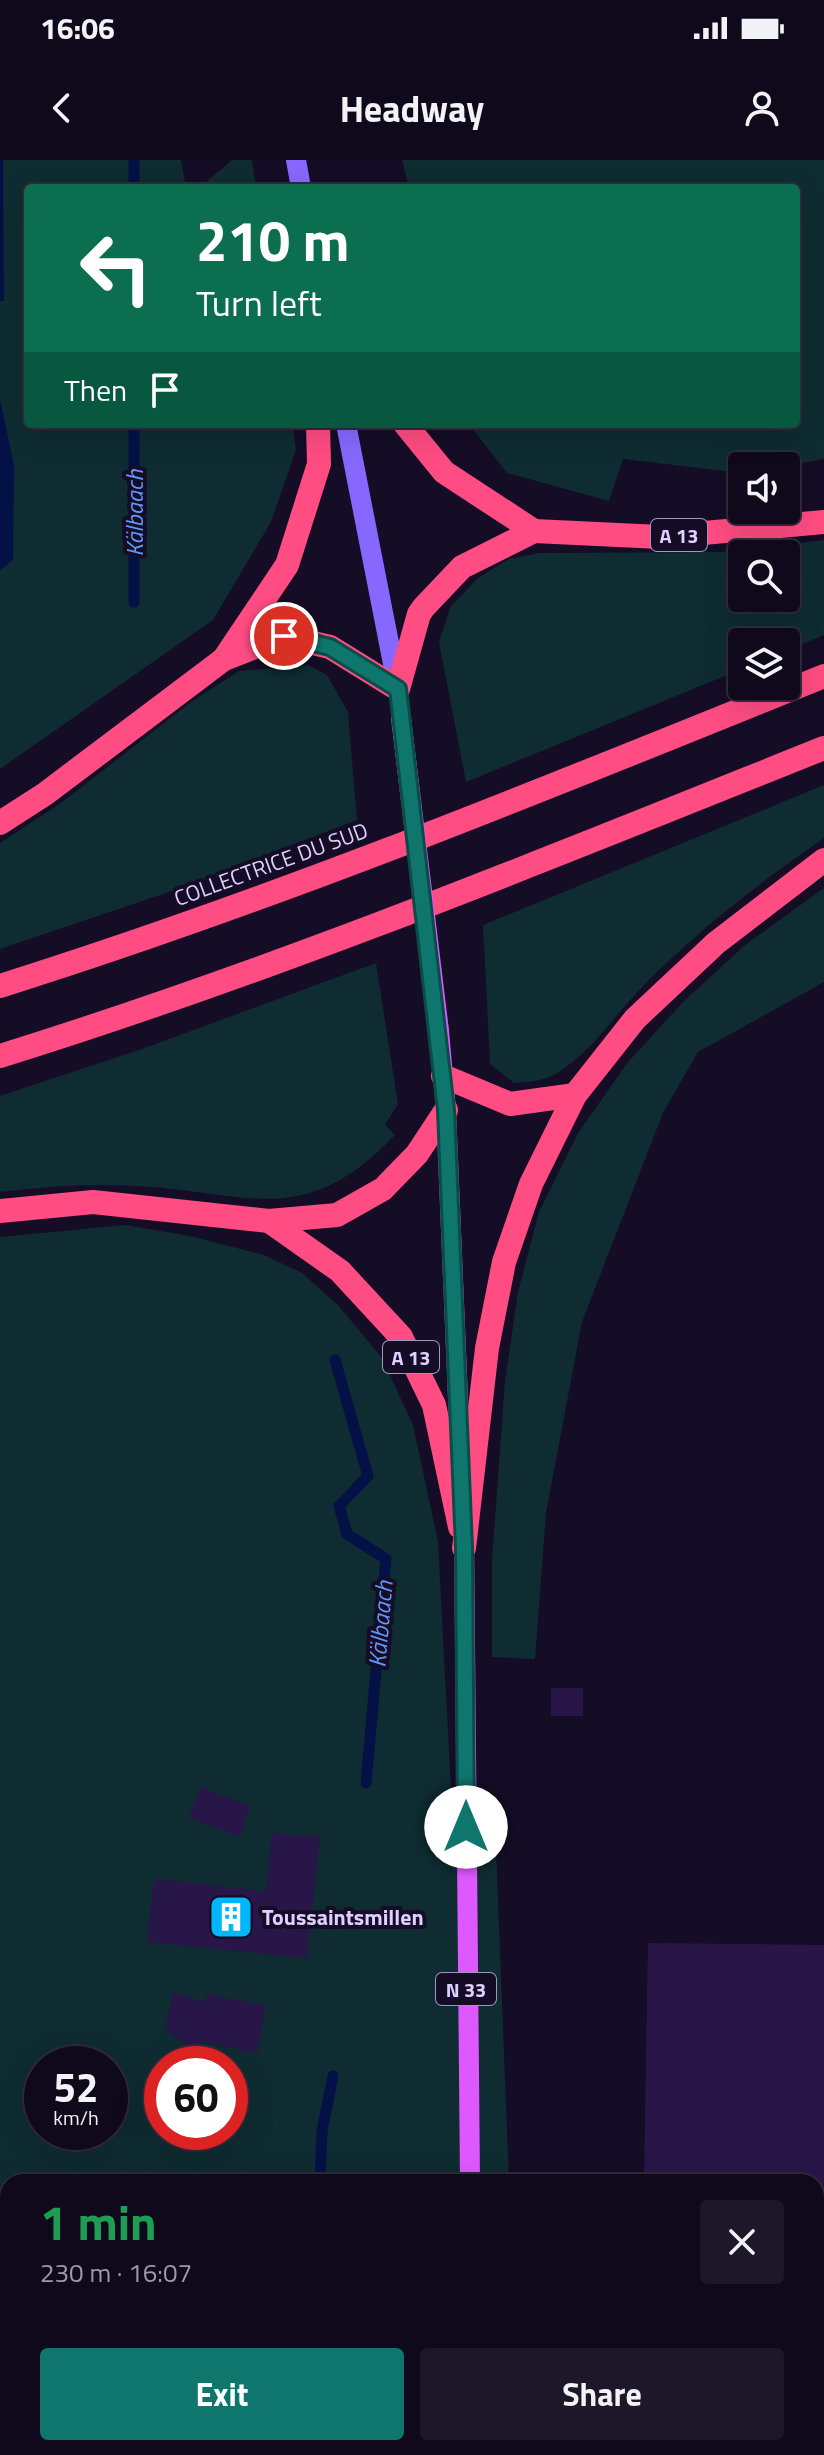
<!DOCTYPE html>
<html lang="en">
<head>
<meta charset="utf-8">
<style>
	body { margin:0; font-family:"Titillium Web",sans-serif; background:#1e1729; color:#f1f3f6; height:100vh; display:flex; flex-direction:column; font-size:30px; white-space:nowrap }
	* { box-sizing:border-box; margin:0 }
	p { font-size:26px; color:#9c9aa3 }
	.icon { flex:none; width:44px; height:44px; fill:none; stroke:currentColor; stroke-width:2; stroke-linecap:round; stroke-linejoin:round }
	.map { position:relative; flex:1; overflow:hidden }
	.drawer { position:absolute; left:0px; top:2014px; width:824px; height:282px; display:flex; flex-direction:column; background:#10091c; border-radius:24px 24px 0 0; box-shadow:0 8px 32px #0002,0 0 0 2px #302a3b }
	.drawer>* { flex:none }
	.banner { position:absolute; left:24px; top:24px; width:776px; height:244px; border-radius:8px; box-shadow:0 8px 32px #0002,0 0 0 2px #302a3b; background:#0b6e4f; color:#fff; overflow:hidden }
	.tools { position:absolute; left:728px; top:292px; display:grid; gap:16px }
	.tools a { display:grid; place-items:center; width:72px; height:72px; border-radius:8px; background:#10091c; box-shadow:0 8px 32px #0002,0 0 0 2px #302a3b; font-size:40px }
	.speed { position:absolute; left:24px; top:1886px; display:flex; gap:16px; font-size:40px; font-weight:700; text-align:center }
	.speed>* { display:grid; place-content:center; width:104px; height:104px; border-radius:50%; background:#10091c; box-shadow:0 8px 32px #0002,0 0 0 2px #302a3b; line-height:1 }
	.speed small { font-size:20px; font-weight:400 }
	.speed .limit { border:12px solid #d22; background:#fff; color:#111 }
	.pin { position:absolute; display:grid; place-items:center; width:68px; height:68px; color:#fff; margin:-34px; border:4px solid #fff; border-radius:50%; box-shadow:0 2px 8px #0007 }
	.me { position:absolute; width:88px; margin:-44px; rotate:0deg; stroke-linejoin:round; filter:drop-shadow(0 0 6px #0008) }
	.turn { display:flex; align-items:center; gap:28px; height:168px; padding:0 40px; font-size:36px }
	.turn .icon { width:104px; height:104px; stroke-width:2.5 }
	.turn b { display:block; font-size:56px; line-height:68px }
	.then { display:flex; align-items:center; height:76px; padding:0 40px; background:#0003; gap:16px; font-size:30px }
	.round { display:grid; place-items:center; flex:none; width:84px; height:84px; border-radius:8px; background:#1e1729 }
	.headline { display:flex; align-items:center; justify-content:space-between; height:136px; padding:0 40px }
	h1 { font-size:48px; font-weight:700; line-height:60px; color:#1e9e55 }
	.primary-button { display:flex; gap:16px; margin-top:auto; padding:16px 40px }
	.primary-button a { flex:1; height:92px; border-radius:8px; background:#0f766e; color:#fff; font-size:32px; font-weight:700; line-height:92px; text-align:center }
	.primary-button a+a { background:#1e1729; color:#f1f3f6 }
	.status { display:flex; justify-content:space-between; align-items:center; height:56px; padding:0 40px; background:#10091c; direction:ltr }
	.status svg { height:22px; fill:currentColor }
	header { display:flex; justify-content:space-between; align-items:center; height:104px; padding:0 40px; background:#10091c; font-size:36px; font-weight:700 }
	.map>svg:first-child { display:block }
	.green { fill:#0e2c31; fill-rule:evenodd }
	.water { fill:#041147 }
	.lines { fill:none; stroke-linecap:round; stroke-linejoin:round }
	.stream { stroke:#041147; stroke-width:11 }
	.building { fill:#291649 }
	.secondary { stroke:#8768ff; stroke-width:20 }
	.primary { stroke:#de58ff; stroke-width:20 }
	.highway { stroke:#ff4c82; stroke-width:24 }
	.primary-bridge { stroke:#de58ff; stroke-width:20 }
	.route-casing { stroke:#0a4d48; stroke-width:20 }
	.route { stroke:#0f766e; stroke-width:14 }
	.labels { text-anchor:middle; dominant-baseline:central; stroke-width:8; stroke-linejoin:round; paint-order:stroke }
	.shield { fill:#150c26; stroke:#a296be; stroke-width:2 }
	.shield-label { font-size:20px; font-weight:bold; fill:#dfd1ff }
	.street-label { font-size:22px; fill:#dfd1ff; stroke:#150c26 }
	.poi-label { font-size:22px; font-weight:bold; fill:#dfd1ff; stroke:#150c26; text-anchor:start }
	.water-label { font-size:24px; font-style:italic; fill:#5f99ff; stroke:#150c26 }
</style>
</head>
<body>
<div class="status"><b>16:06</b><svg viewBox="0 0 49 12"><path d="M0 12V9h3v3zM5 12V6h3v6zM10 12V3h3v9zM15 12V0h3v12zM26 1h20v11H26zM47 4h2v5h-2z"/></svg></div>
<header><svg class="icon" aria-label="back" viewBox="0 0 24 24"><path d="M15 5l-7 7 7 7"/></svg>Headway<svg class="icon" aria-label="person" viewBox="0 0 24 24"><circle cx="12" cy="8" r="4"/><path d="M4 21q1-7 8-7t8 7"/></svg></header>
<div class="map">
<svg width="824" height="2295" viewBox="0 0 824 2295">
	<rect width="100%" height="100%" fill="#150c26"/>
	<g class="green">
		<polygon points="0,0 181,0 186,28 28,28 28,264 292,264 296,290 271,362 213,460 0,609"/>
		<polygon points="232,0 252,0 256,28 199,28"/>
		<polygon points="402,0 824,0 824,299 786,306 742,306 742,313 623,299 609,341 507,313 469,264 796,264 796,28 409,28"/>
		<path d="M824,380V475L786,491V482H742V509L466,622L439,482L451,446L478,418L509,399L539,393L723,392ZM742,394H786V438H742Z"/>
		<polygon points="308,505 327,515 348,552 357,660 178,729 0,789 0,683 61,643 191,542 239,511"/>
		<path d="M824,625V678C762,721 701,768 647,822C617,852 592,892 556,914C543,921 528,922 514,923L490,904L483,765Z"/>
		<polygon points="824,728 824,822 698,892 663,953 582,1162 546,1353 535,1499 492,1497 492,1400 505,1221 518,1132 539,1052 578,973 628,902 684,841 745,785"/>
		<path d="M376,803L398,944L385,965L395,975C303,1072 247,1031 134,1026C90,1023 44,1027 0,1032V936L142,889Z"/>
		<path d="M125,1065L190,1076L264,1095L302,1113L338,1145L382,1198L413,1265L438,1381L451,1630L466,1636L494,1637L509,2022H8V2288H506V2295H0V1077ZM42,1904H110V1972H42ZM162,1904H230V1972H162Z"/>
	</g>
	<g class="water">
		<polygon points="0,0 3,0 4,141 0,141"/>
		<polygon points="0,239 14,306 13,400 0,410"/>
	</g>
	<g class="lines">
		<g class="stream">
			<polyline points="134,0 134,28"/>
			<polyline points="134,264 134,442"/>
			<polyline points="335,1200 368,1316 339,1346 347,1374 386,1399 366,1623"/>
			<polyline points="320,2022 322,1971 333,1916"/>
			<polyline points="270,2295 271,2288"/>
		</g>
	</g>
	<g class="building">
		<rect x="551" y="1528" width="32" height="28"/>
		<polygon points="200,1627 250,1646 240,1677 189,1658"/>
		<polygon points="272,1673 320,1677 307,1798 147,1782 154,1719 266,1731"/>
		<polygon points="648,1783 824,1785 824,2274 816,2274 816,2022 644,2022"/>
		<polygon points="173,1833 206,1842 207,1834 266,1846 257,1893 198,1881 197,1895 165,1869"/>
		<polygon points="282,2288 351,2288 350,2295 282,2295"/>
	</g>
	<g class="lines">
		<g class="secondary">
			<polyline points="296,0 301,28"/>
			<polyline points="346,264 398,529"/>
		</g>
		<g class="primary">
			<polyline points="439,871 446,950 462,1334"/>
			<polyline points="464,1374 470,2022"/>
			<polyline points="464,2295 464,2288"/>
		</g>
		<g class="highway">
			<polyline points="405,264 444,312 534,371"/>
			<polyline points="224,499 287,405 319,304 318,264"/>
			<polyline points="0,663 45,634 224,499 284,476 330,487 398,529 419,454 424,447 462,407 534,371 660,377 824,362"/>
			<path d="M0,826C280,738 552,626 824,516"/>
			<path d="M0,896C280,809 552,697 824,588"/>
			<polyline points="443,916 510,944 575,935"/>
			<polyline points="0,1051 93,1042 269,1061 337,1055 383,1029 417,994 446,950"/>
			<polyline points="269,1061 340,1111 401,1177 434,1245 460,1367"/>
			<polyline points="464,1388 487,1188 504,1102 531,1024 575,935 635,859 716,783 824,700"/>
		</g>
		<polyline class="primary-bridge" points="401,558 439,871"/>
	</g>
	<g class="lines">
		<g class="route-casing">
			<polyline id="route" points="284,476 330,487 398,529 446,950 464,1388 466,1667"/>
		</g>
		<use href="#route" class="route"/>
	</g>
	<defs>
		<g id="building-square" transform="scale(2.3)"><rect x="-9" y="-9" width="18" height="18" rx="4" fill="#00b7fc" stroke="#150c26"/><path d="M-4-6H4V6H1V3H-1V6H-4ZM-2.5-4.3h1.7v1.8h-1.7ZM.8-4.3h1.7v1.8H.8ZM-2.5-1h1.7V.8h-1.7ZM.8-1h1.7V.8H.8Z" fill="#fff"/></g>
	</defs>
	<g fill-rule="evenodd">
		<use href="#building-square" x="231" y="1757"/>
	</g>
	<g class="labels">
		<g class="shield">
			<rect x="651" y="359" width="56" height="32" rx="6"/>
			<rect x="383" y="1181" width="56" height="32" rx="6"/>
			<rect x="436" y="1813" width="60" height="32" rx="6"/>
		</g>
		<g class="shield-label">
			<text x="679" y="375">A 13</text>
			<text x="411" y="1197">A 13</text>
			<text x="466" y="1829">N 33</text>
		</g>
		<g class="street-label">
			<text transform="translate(271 704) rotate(-20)">COLLECTRICE DU SUD</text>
		</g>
		<g class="poi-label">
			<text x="262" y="1757">Toussaintsmillen</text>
		</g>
		<g class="water-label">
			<text transform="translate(134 353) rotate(-90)">Kälbaach</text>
			<text transform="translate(380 1464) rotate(-85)">Kälbaach</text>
		</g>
	</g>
</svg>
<div class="tools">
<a><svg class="icon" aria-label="sound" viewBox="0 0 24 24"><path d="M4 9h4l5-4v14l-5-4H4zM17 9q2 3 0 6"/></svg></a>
<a><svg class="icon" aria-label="search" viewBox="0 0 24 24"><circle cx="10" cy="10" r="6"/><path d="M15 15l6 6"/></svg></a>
<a><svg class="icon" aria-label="layers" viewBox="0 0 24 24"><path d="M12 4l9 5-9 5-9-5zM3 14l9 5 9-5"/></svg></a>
</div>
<div class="speed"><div>52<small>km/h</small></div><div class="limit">60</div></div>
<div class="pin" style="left:284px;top:476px;background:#d93025"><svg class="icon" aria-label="arrive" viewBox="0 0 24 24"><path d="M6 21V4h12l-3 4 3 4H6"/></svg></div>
<svg class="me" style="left:466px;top:1667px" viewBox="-20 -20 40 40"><circle r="19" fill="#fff"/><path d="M0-13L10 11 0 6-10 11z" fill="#0f766e"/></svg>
<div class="banner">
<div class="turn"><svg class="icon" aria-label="left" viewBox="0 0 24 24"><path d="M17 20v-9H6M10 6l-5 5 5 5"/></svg><div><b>210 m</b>Turn left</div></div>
<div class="then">Then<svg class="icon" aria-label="arrive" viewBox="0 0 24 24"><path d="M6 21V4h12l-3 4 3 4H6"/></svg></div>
</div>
<section class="drawer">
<div class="headline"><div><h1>1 min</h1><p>230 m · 16:07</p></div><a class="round"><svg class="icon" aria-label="close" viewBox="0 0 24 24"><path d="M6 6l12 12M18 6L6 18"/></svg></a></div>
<div class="primary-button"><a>Exit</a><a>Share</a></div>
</section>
</div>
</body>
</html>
